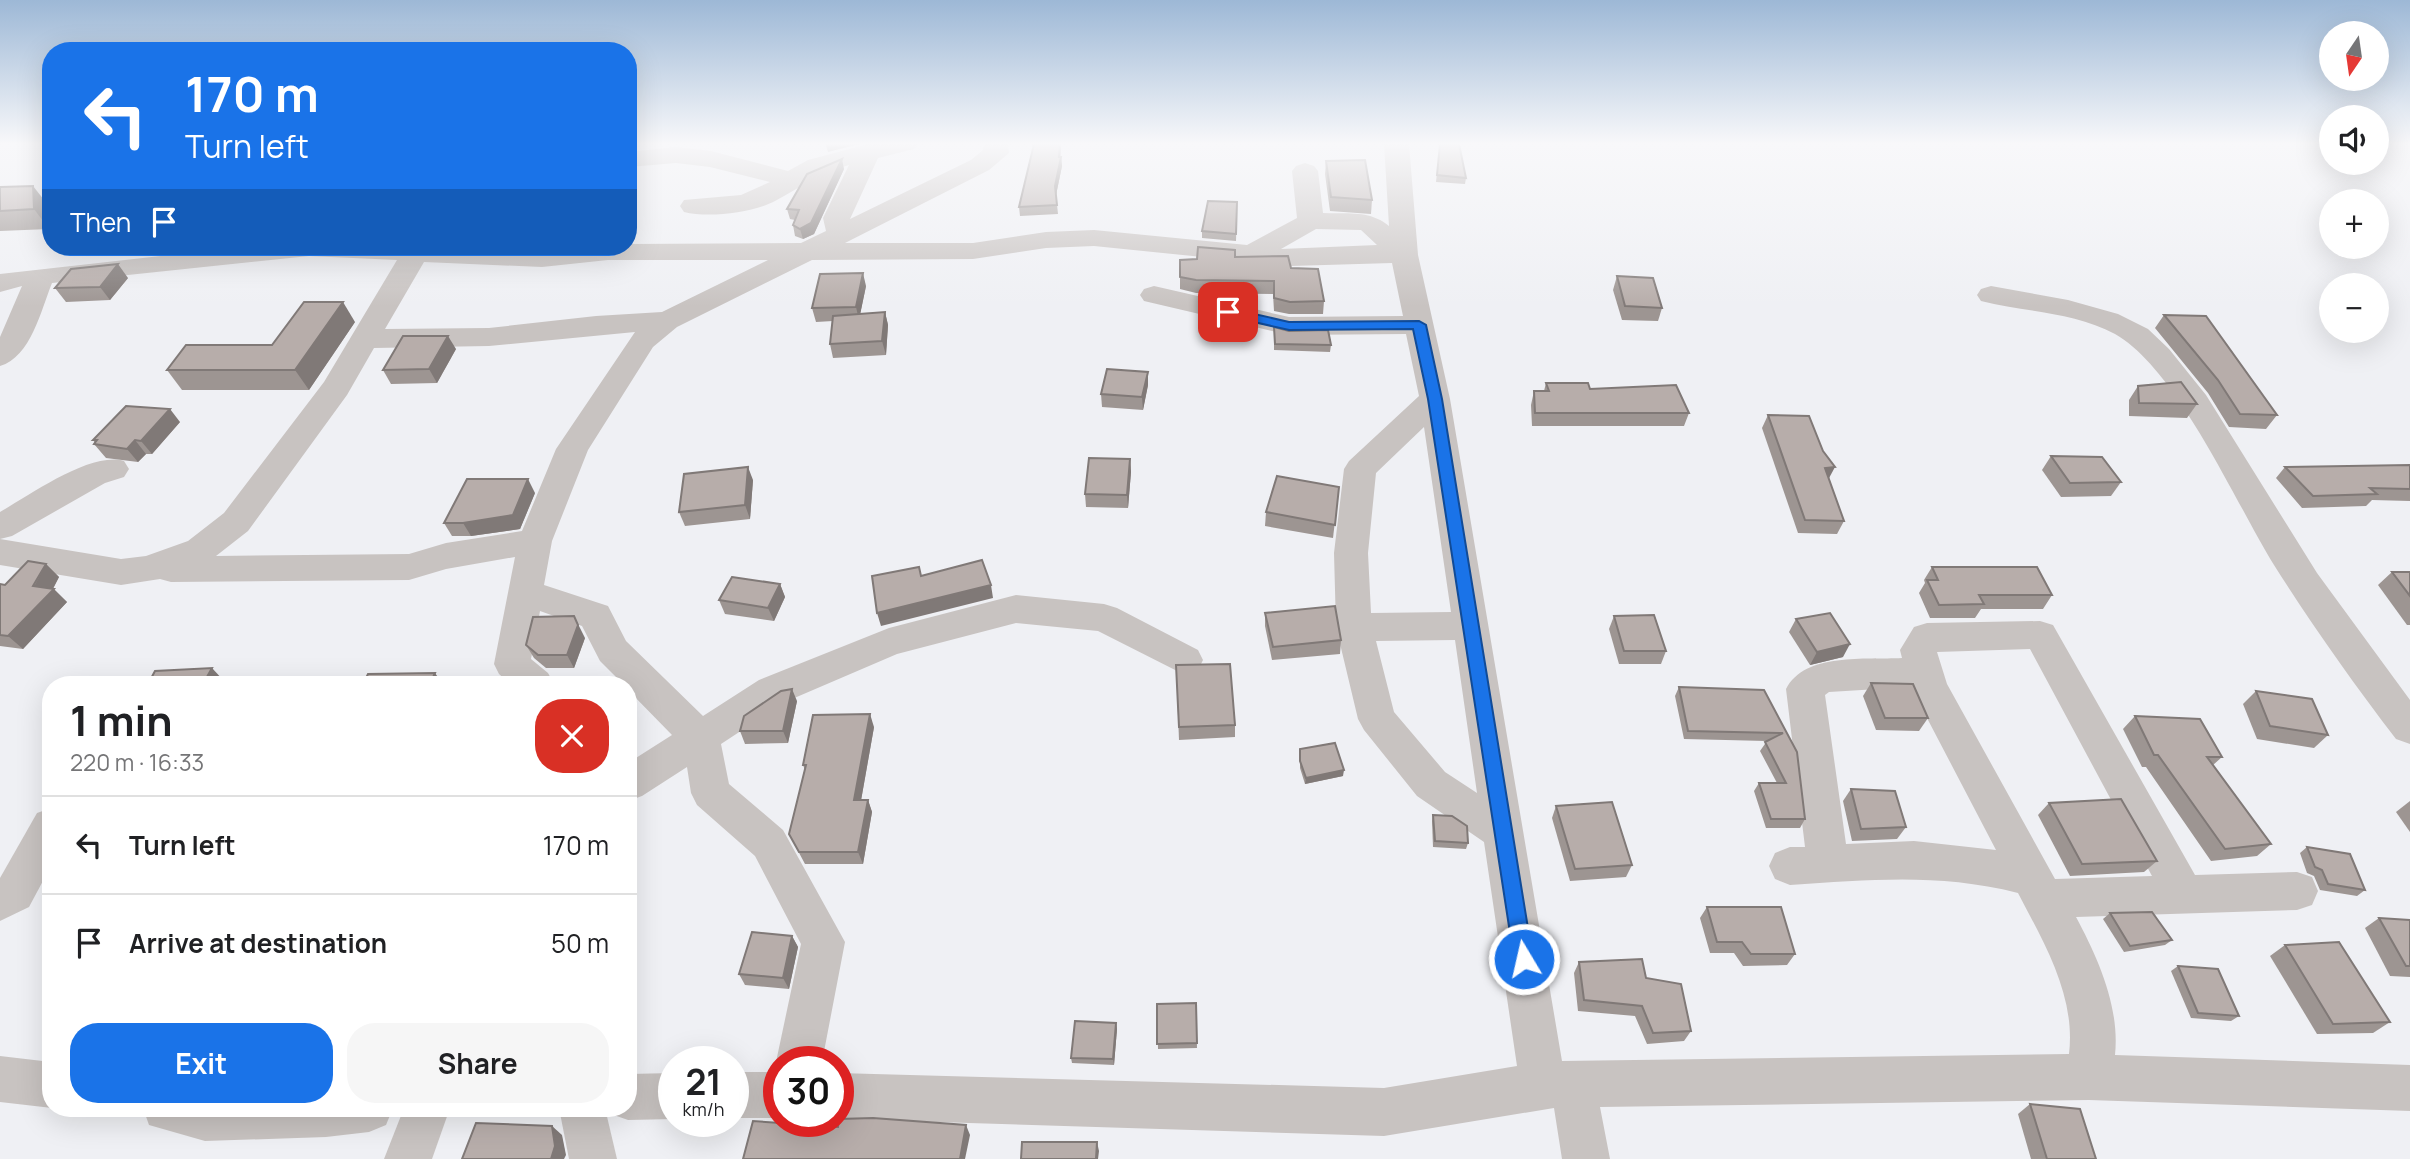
<!DOCTYPE html>
<html lang="en">
<head>
<meta charset="utf-8">
<style>
	body { margin:0; font-family:Manrope,sans-serif; background:#f6f6f6; color:#202124; height:100vh; display:flex; flex-direction:column; font-size:26px; white-space:nowrap }
	* { box-sizing:border-box; margin:0 }
	p { font-size:23px; color:#757577 }
	.icon { flex:none; width:38px; height:38px; fill:none; stroke:currentColor; stroke-width:2; stroke-linecap:round; stroke-linejoin:round }
	.map { position:relative; flex:1; overflow:hidden }
	.details { position:absolute; left:42px; top:676px; width:595px; height:441px; display:flex; flex-direction:column; background:#fff; border-radius:28px; box-shadow:0 7px 28px #0002 }
	.details>* { flex:none }
	.guide { position:absolute; left:42px; top:42px; width:595px; height:214px; border-radius:28px; box-shadow:0 7px 28px #0002; background:#1a73e8; color:#fff; overflow:hidden }
	.needle { width:46px; rotate:193deg }
	.buttons { position:absolute; left:2319px; top:21px; display:grid; gap:14px }
	.buttons a { display:grid; place-items:center; width:70px; height:70px; border-radius:50%; background:#fff; box-shadow:0 7px 28px #0002; font-size:35px }
	.speed { position:absolute; left:658px; top:1046px; display:flex; gap:14px; font-size:35px; font-weight:700; text-align:center }
	.speed>* { display:grid; place-content:center; width:91px; height:91px; border-radius:50%; background:#fff; box-shadow:0 7px 28px #0002; line-height:1 }
	.speed small { font-size:18px; font-weight:400 }
	.speed .limit { border:10px solid #d22; background:#fff; color:#111 }
	.pin { position:absolute; display:grid; place-items:center; width:60px; height:60px; color:#fff; margin:-30px; border-radius:14px; box-shadow:0 4px 10px #0006 }
	.me { position:absolute; width:77px; margin:-38px; rotate:351deg; stroke-linejoin:round; filter:drop-shadow(0 0 5px #0008) }
	.turn { display:flex; align-items:center; gap:24px; height:147px; padding:0 28px; font-size:32px }
	.turn .icon { width:91px; height:91px; stroke-width:2.5 }
	.turn b { display:block; font-size:49px; line-height:60px }
	.then { display:flex; align-items:center; height:66px; padding:0 28px; background:#0003; gap:14px; font-size:26px }
	.round { display:grid; place-items:center; flex:none; width:74px; height:74px; border-radius:28px; background:#f6f6f6 }
	.summary { display:flex; align-items:center; justify-content:space-between; height:119px; padding:0 28px }
	h1 { font-size:42px; font-weight:700; line-height:52px }
	.primary-button { display:flex; gap:14px; margin-top:auto; padding:14px 28px }
	.primary-button a { flex:1; height:80px; border-radius:28px; background:#1a73e8; color:#fff; font-size:28px; font-weight:700; line-height:80px; text-align:center }
	.primary-button a+a { background:#f6f6f6; color:#202124 }
	ul { padding:0; list-style:none }
	li { display:flex; align-items:center; gap:21px; height:98px; padding:0 28px; border-top:2px solid #e0e0e0 }
	li div { flex:1 }
	li b { display:block; font-size:26px }
	li em { font-style:normal }
	.map>svg:first-child { display:block }
	.lines { fill:none; stroke-linecap:round; stroke-linejoin:round }
	.street { fill:#c8c3c1; fill-rule:evenodd }
	.wall { fill:#9d9592 }
	.shaded-wall { fill:#807977 }
	.building { fill:#b7adaa; stroke:#807977; stroke-width:2 }
	.route { fill:#1a73e8; stroke:#114b97; stroke-width:2 }
</style>
</head>
<body>
<div class="map">
<svg width="2410" height="1159" viewBox="0 0 2410 1159">
	<rect width="100%" height="100%" fill="#eff0f4"/>
	<g class="lines">
		<g class="street">
			<path d="M868,144H918L914,149L878,158L850,219L971,160L983,150L984,144H1008L1009,153L989,170L845,243H973L1046,232L1094,230L1247,245L1297,218L1292,171L1296,166L1305,163L1314,166L1318,171L1323,213C1348,214 1370,210 1389,226L1384,144H1409L1418,255L1450,399L1562,1061L2069,1054C2076,996 2044,943 2018,893C1937,873 1872,880 1790,885L1775,879L1769,866L1775,853L1790,847H1805L1786,689C1805,652 1866,660 1902,658L1900,650L1914,627L1927,623L2040,621L2053,625L2195,875L2297,872L2312,877L2318,891L2312,905L2297,910L2076,917C2098,958 2120,1007 2115,1055L2410,1065V1111L2089,1100L1600,1107L1610,1159H1562L1554,1108L1384,1136L838,1119V1073L1384,1088L1517,1066L1484,842L1417,796L1364,730L1358,719L1336,627L1334,553L1344,469L1349,461L1419,396L1406,334L1289,335L1144,301L1140,295L1144,289L1154,286L1289,317L1403,316L1392,263L1291,266L1094,246L1046,248L973,259L812,260L677,327L653,347L588,450L552,541L544,585L608,606L626,641L703,716L759,680L889,628L1016,595L1104,604L1117,608L1198,650L1203,660L1198,670L1185,675L1098,631L1016,623L897,654L785,702L721,744L729,784L783,830L845,942L822,1062H779V1069L776,1062L801,944L755,856L697,805L691,793L687,767L642,796L628,801V763L672,735L628,690V684H623L600,661L582,626L540,611L531,659L548,673L554,684H510L499,674L494,664L515,557L446,569L409,580L171,582L160,579L121,585L0,565V512C30,495 91,451 124,461L129,469L124,477L105,483L12,536L0,539L121,559L146,556L188,541L224,513L324,382L397,260L309,256L52,283C41,310 31,357 0,366V337L22,286L0,292V274L241,247H458L542,251L579,247H628V244L801,243L826,231L823,218L849,165C821,172 801,187 775,201C752,213 709,218 684,212L680,206L684,200L741,195L770,182L710,167L676,163L629,167L628,152L676,147L711,151L788,171L808,160ZM1316,229L1361,230L1377,245L1281,249ZM608,260H768L662,312L596,316L489,328L385,329L424,262L542,267ZM635,332L556,449L522,531L446,543L409,554L216,556L248,531L347,395L374,348L489,346ZM1424,427L1451,612L1371,613L1368,553L1376,473ZM1455,640L1477,793L1445,772L1394,712L1376,641ZM2030,649L2152,876L2055,879L1947,684L1937,652ZM1911,687L1916,697L1996,850L1914,841L1846,844L1825,695L1829,692Z"/>
			<path d="M1991,286L2068,300L2118,314L2148,329L2169,349L2206,395L2317,573L2410,700V744L2396,739C2353,683 2312,625 2274,565C2235,502 2178,370 2115,334C2074,312 2025,312 1981,301L1977,295L1981,289Z"/>
			<polygon points="51,808 51,866 29,907 0,921 0,878 37,813"/>
			<polygon points="0,1056 51,1062 52,1108 0,1102"/>
			<rect x="733" y="1072" width="46" height="46"/>
			<polygon points="674,1073 674,1119 628,1120 611,1114 609,1108 628,1108 628,1074"/>
			<polygon points="143,1108 393,1108 386,1125 369,1132 326,1137 205,1141 149,1125"/>
			<polygon points="404,1108 450,1108 432,1159 384,1159"/>
			<polygon points="559,1108 605,1108 617,1159 569,1159"/>
		</g>
	</g>
	<g class="wall">
		<polygon points="1440,144 1466,178 1465,184 1436,182"/>
		<polygon points="1060,157 1061,157 1062,166 1056,195 1058,214 1020,216 1019,207"/>
		<polygon points="1326,161 1372,200 1371,214 1330,211 1325,174"/>
		<polygon points="844,169 814,234 803,239 795,236 793,225 795,220 790,219 787,209"/>
		<polygon points="0,187 48,205 49,229 0,231"/>
		<polygon points="1237,202 1236,241 1202,238 1202,231"/>
		<polygon points="1235,257 1291,268 1324,301 1323,314 1289,314 1274,311 1273,294 1196,293 1180,289 1180,260"/>
		<polygon points="1617,276 1662,308 1658,321 1622,320 1613,290"/>
		<polygon points="128,278 110,300 66,302 55,288"/>
		<polygon points="866,286 860,314 885,312 888,325 886,355 833,358 830,344 833,321 816,322 812,308"/>
		<polygon points="2164,315 2277,415 2266,429 2229,427 2208,393 2155,328"/>
		<polygon points="355,322 309,390 182,390 167,370 272,345"/>
		<polygon points="1274,327 1331,345 1330,352 1274,350"/>
		<polygon points="456,349 437,383 391,384 383,370"/>
		<polygon points="1546,383 1590,389 1689,413 1684,426 1532,426 1531,405 1534,391 1544,391"/>
		<polygon points="1148,385 1143,410 1102,407 1101,394"/>
		<polygon points="2138,386 2197,404 2187,418 2129,416 2129,400"/>
		<polygon points="1768,415 1829,479 1844,521 1837,534 1798,533 1762,428"/>
		<polygon points="180,422 152,454 146,454 138,462 106,458 94,444 95,443 93,440"/>
		<polygon points="2051,456 2121,482 2111,496 2061,497 2042,470"/>
		<polygon points="1130,459 1131,472 1128,508 1086,507 1085,494"/>
		<polygon points="2410,465 2410,501 2372,500 2366,506 2302,508 2276,478 2285,467"/>
		<polygon points="753,480 750,519 685,526 679,512"/>
		<polygon points="1339,487 1333,538 1265,526 1266,512"/>
		<polygon points="535,493 520,529 471,536 452,536 444,523"/>
		<polygon points="46,564 59,577 53,589 67,602 23,649 0,646 0,584 5,585"/>
		<polygon points="1932,567 2052,595 2043,609 1981,609 1975,618 1930,618 1919,593 1925,583 1924,580"/>
		<polygon points="2392,572 2410,572 2410,625 2407,625 2378,585"/>
		<polygon points="780,584 785,597 774,621 725,614 719,600"/>
		<polygon points="1265,613 1341,640 1340,654 1272,660 1265,626"/>
		<polygon points="1614,616 1666,651 1661,664 1619,664 1609,629"/>
		<polygon points="1796,619 1843,657 1810,665 1789,632"/>
		<polygon points="585,638 574,668 546,668 534,658 526,645"/>
		<polygon points="1176,665 1235,725 1235,737 1179,740"/>
		<polygon points="1871,683 1928,718 1919,731 1876,730 1863,696"/>
		<polygon points="1679,687 1764,690 1797,752 1805,819 1800,828 1766,828 1754,791 1759,783 1777,783 1760,751 1767,741 1684,739 1675,696"/>
		<polygon points="2256,691 2328,735 2314,748 2257,739 2243,704"/>
		<polygon points="797,701 788,743 745,744 740,731"/>
		<polygon points="2135,716 2222,757 2213,765 2271,844 2257,856 2211,861 2146,767 2142,767 2123,729"/>
		<polygon points="874,727 861,800 868,800 872,812 863,864 805,864 789,834 805,770 803,765"/>
		<polygon points="1300,749 1343,776 1305,784 1300,768"/>
		<polygon points="1851,789 1906,827 1897,839 1852,841 1843,801"/>
		<polygon points="2410,801 2410,832 2396,812"/>
		<polygon points="2049,803 2157,861 2144,872 2070,876 2038,815"/>
		<polygon points="1556,806 1632,865 1626,877 1570,881 1552,818"/>
		<polygon points="1433,815 1468,843 1466,849 1433,847 1432,821"/>
		<polygon points="2307,847 2365,890 2357,896 2320,890 2314,876 2307,873 2300,853"/>
		<polygon points="1707,907 1795,954 1787,965 1743,966 1734,953 1710,953 1700,918"/>
		<polygon points="2110,913 2172,940 2165,945 2124,952 2103,919"/>
		<polygon points="2379,918 2410,920 2410,977 2390,976 2365,928"/>
		<polygon points="792,936 798,947 789,989 745,985 739,974"/>
		<polygon points="2285,945 2390,1022 2373,1033 2317,1034 2270,956"/>
		<polygon points="1579,962 1691,1031 1684,1041 1647,1044 1635,1016 1578,1011 1574,973"/>
		<polygon points="2178,966 2239,1016 2231,1021 2191,1018 2171,971"/>
		<polygon points="1196,1003 1197,1048 1158,1049 1157,1004"/>
		<polygon points="1116,1023 1117,1029 1114,1065 1072,1063 1071,1058"/>
		<polygon points="2030,1104 2096,1159 2031,1159 2018,1114"/>
	</g>
	<g class="shaded-wall">
		<polygon points="832,144 859,144 828,152 826,145"/>
		<polygon points="1060,144 1061,144 1060,165 1061,157 1062,166 1056,195 1055,186"/>
		<polygon points="842,159 844,169 814,234 803,239 800,229"/>
		<polygon points="33,186 48,205 49,229 34,209"/>
		<polygon points="118,264 128,278 110,300 100,287"/>
		<polygon points="863,273 866,286 859,320 856,307"/>
		<polygon points="343,302 355,322 309,390 295,370"/>
		<polygon points="885,312 888,325 886,355 882,341"/>
		<polygon points="448,336 456,349 437,383 429,369"/>
		<polygon points="1148,372 1148,385 1143,410 1142,397"/>
		<polygon points="170,409 180,422 152,454 141,441"/>
		<polygon points="135,440 146,454 138,462 127,449"/>
		<polygon points="1130,459 1131,472 1128,508 1127,495"/>
		<polygon points="748,467 753,480 750,519 745,505"/>
		<polygon points="1835,467 1828,480 1825,468"/>
		<polygon points="528,479 535,493 520,529 471,536 463,523"/>
		<polygon points="46,564 59,577 51,592 54,589 67,602 23,649 8,636"/>
		<polygon points="780,584 785,597 774,621 768,608"/>
		<polygon points="991,585 993,598 881,626 877,613"/>
		<polygon points="574,616 585,638 574,668 567,655"/>
		<polygon points="1850,644 1843,657 1810,665 1817,652"/>
		<polygon points="212,668 224,681 222,684 203,684"/>
		<polygon points="435,673 443,684 430,684"/>
		<polygon points="792,689 797,701 788,743 783,731"/>
		<polygon points="870,714 874,727 859,812 854,800"/>
		<polygon points="1344,770 1343,776 1305,784 1306,778"/>
		<polygon points="868,800 872,812 863,864 858,852"/>
		<polygon points="792,936 798,947 789,989 783,978"/>
		<polygon points="1116,1023 1117,1029 1114,1065 1113,1059"/>
		<polygon points="966,1125 970,1135 965,1159 960,1159"/>
		<polygon points="552,1126 562,1135 566,1155 564,1159 551,1159"/>
		<polygon points="1097,1142 1099,1151 1098,1159 1096,1159"/>
	</g>
	<g class="building">
		<polygon points="1034,144 1060,144 1059,157 1061,157 1055,186 1057,205 1019,207"/>
		<polygon points="1440,144 1459,144 1466,178 1437,175"/>
		<polygon points="842,159 811,223 800,229 793,225 799,210 787,209 807,174"/>
		<polygon points="1365,160 1372,200 1331,197 1326,161"/>
		<polygon points="33,186 34,209 0,211 0,187"/>
		<polygon points="1208,201 1237,202 1236,234 1202,231"/>
		<polygon points="1198,247 1235,250 1235,257 1288,256 1291,268 1318,269 1324,301 1290,302 1274,298 1274,281 1196,280 1180,277 1180,260 1197,259"/>
		<polygon points="118,264 100,287 55,288 71,269"/>
		<polygon points="863,273 856,307 812,308 820,274"/>
		<polygon points="1617,276 1653,278 1662,308 1625,306"/>
		<polygon points="304,302 343,302 295,370 167,370 186,345 272,345"/>
		<polygon points="885,312 882,341 830,344 833,316"/>
		<polygon points="2164,315 2206,316 2277,415 2240,414 2218,380"/>
		<polygon points="1274,327 1289,331 1328,330 1331,345 1275,344"/>
		<polygon points="403,336 448,336 429,369 383,370"/>
		<polygon points="1107,369 1148,372 1142,397 1101,394"/>
		<polygon points="2181,382 2197,404 2139,403 2138,386"/>
		<polygon points="1546,383 1588,383 1590,389 1676,385 1689,413 1535,413 1534,391 1549,391"/>
		<polygon points="126,406 170,409 141,441 135,440 127,449 94,444 97,440 93,440"/>
		<polygon points="1768,415 1809,416 1823,451 1835,467 1825,468 1844,521 1805,520"/>
		<polygon points="2051,456 2102,457 2121,482 2070,483"/>
		<polygon points="1089,458 1130,459 1127,495 1085,494"/>
		<polygon points="2410,465 2410,489 2370,488 2377,494 2313,496 2285,467"/>
		<polygon points="748,467 745,505 679,512 684,474"/>
		<polygon points="1277,476 1339,487 1335,525 1266,512"/>
		<polygon points="467,479 528,479 513,515 463,523 444,523"/>
		<polygon points="982,560 991,585 877,613 872,576 919,567 921,576"/>
		<polygon points="28,561 46,564 33,586 54,589 8,636 0,635 0,584 5,585"/>
		<polygon points="1932,567 2037,567 2052,595 1979,595 1984,604 1939,605 1927,580 1938,580"/>
		<polygon points="2392,572 2410,572 2410,596"/>
		<polygon points="732,577 780,584 768,608 719,600"/>
		<polygon points="1335,606 1341,640 1273,647 1265,613"/>
		<polygon points="1830,613 1850,644 1817,652 1796,619"/>
		<polygon points="1654,615 1666,651 1624,651 1614,616"/>
		<polygon points="574,616 578,625 567,655 538,655 526,645 533,617"/>
		<polygon points="1230,664 1235,725 1179,727 1176,665"/>
		<polygon points="212,668 203,684 148,684 155,671"/>
		<polygon points="435,673 430,684 363,684 368,674"/>
		<polygon points="1871,683 1913,684 1928,718 1885,718"/>
		<polygon points="1679,687 1764,690 1797,752 1805,819 1771,819 1759,783 1786,783 1765,742 1783,733 1688,731"/>
		<polygon points="792,689 783,731 740,731 744,716 781,691"/>
		<polygon points="2256,691 2312,699 2328,735 2270,726"/>
		<polygon points="870,714 854,800 868,800 858,852 799,852 789,834 806,765 803,765 813,715"/>
		<polygon points="2135,716 2200,719 2222,757 2207,757 2271,844 2225,849 2158,755 2154,755"/>
		<polygon points="1335,743 1344,770 1306,778 1300,761 1300,749"/>
		<polygon points="1851,789 1895,791 1906,827 1861,829"/>
		<polygon points="2121,799 2157,861 2082,864 2049,803"/>
		<polygon points="1612,802 1632,865 1575,869 1556,806"/>
		<polygon points="1433,815 1452,816 1467,826 1468,843 1435,841"/>
		<polygon points="2307,847 2350,854 2365,890 2328,884 2322,870 2315,867"/>
		<polygon points="1707,907 1781,907 1795,954 1751,954 1742,942 1717,942"/>
		<polygon points="2152,912 2172,940 2130,946 2110,913"/>
		<polygon points="2379,918 2410,920 2410,966 2406,966"/>
		<polygon points="752,932 792,936 783,978 739,974"/>
		<polygon points="2339,942 2390,1022 2333,1024 2285,945"/>
		<polygon points="1642,959 1646,978 1681,984 1691,1031 1653,1033 1642,1006 1584,1000 1579,962"/>
		<polygon points="2178,966 2218,969 2239,1016 2198,1013"/>
		<polygon points="1196,1003 1197,1043 1157,1044 1157,1004"/>
		<polygon points="1075,1021 1116,1023 1113,1059 1071,1058"/>
		<polygon points="2030,1104 2080,1109 2096,1159 2047,1159"/>
		<polygon points="873,1118 966,1125 960,1159 743,1159 753,1121 838,1127 839,1119"/>
		<polygon points="476,1123 552,1126 555,1146 551,1159 462,1159"/>
		<polygon points="1022,1142 1097,1142 1096,1159 1021,1159"/>
	</g>
	<linearGradient id="sky" x2="0" y2="1"><stop stop-color="#9db8d6"/><stop offset="0.47" stop-color="#f8f8fa"/><stop offset="1" stop-color="#f8f8fa" stop-opacity="0"/></linearGradient>
	<rect width="2410" height="306" fill="url(#sky)"/>
	<polygon class="route" points="1228,308 1289,322 1419,321 1426,325 1442,399 1533,959 1531,966 1524,969 1517,966 1514,959 1428,399 1413,329 1289,330 1223,315 1223,309"/>
</svg>
<div class="buttons">
<a><svg class="needle" viewBox="-14 -14 28 28"><path d="M0-13l5 13h-10z" fill="#e53935"/><path d="M0 13l5-13h-10z" fill="#757577"/></svg></a>
<a><svg class="icon" aria-label="sound" viewBox="0 0 24 24"><path d="M4 9h4l5-4v14l-5-4H4zM17 9q2 3 0 6"/></svg></a>
<a>+</a>
<a>−</a>
</div>
<div class="speed"><div>21<small>km/h</small></div><div class="limit">30</div></div>
<div class="pin" style="left:1228px;top:312px;background:#d93025"><svg class="icon" aria-label="arrive" viewBox="0 0 24 24"><path d="M6 21V4h12l-3 4 3 4H6"/></svg></div>
<svg class="me" style="left:1524px;top:959px" viewBox="-20 -20 40 40"><circle r="17" fill="#1a73e8" stroke="#fff" stroke-width="3"/><path d="M0-11L8 9 0 5-8 9z" fill="#fff"/></svg>
<div class="guide">
<div class="turn"><svg class="icon" aria-label="left" viewBox="0 0 24 24"><path d="M17 20v-9H6M10 6l-5 5 5 5"/></svg><div><b>170 m</b>Turn left</div></div>
<div class="then">Then<svg class="icon" aria-label="arrive" viewBox="0 0 24 24"><path d="M6 21V4h12l-3 4 3 4H6"/></svg></div>
</div>
<section class="details">
<div class="summary"><div><h1>1 min</h1><p>220 m · 16:33</p></div><a class="round" style="background:#d93025;color:#fff"><svg class="icon" aria-label="close" viewBox="0 0 24 24"><path d="M6 6l12 12M18 6L6 18"/></svg></a></div>
<ul>
<li><svg class="icon" aria-label="left" viewBox="0 0 24 24"><path d="M17 20v-9H6M10 6l-5 5 5 5"/></svg><div><b>Turn left</b></div><em>170 m</em></li>
<li><svg class="icon" aria-label="arrive" viewBox="0 0 24 24"><path d="M6 21V4h12l-3 4 3 4H6"/></svg><div><b>Arrive at destination</b></div><em>50 m</em></li>
</ul>
<div class="primary-button"><a>Exit</a><a>Share</a></div>
</section>
</div>
</body>
</html>
